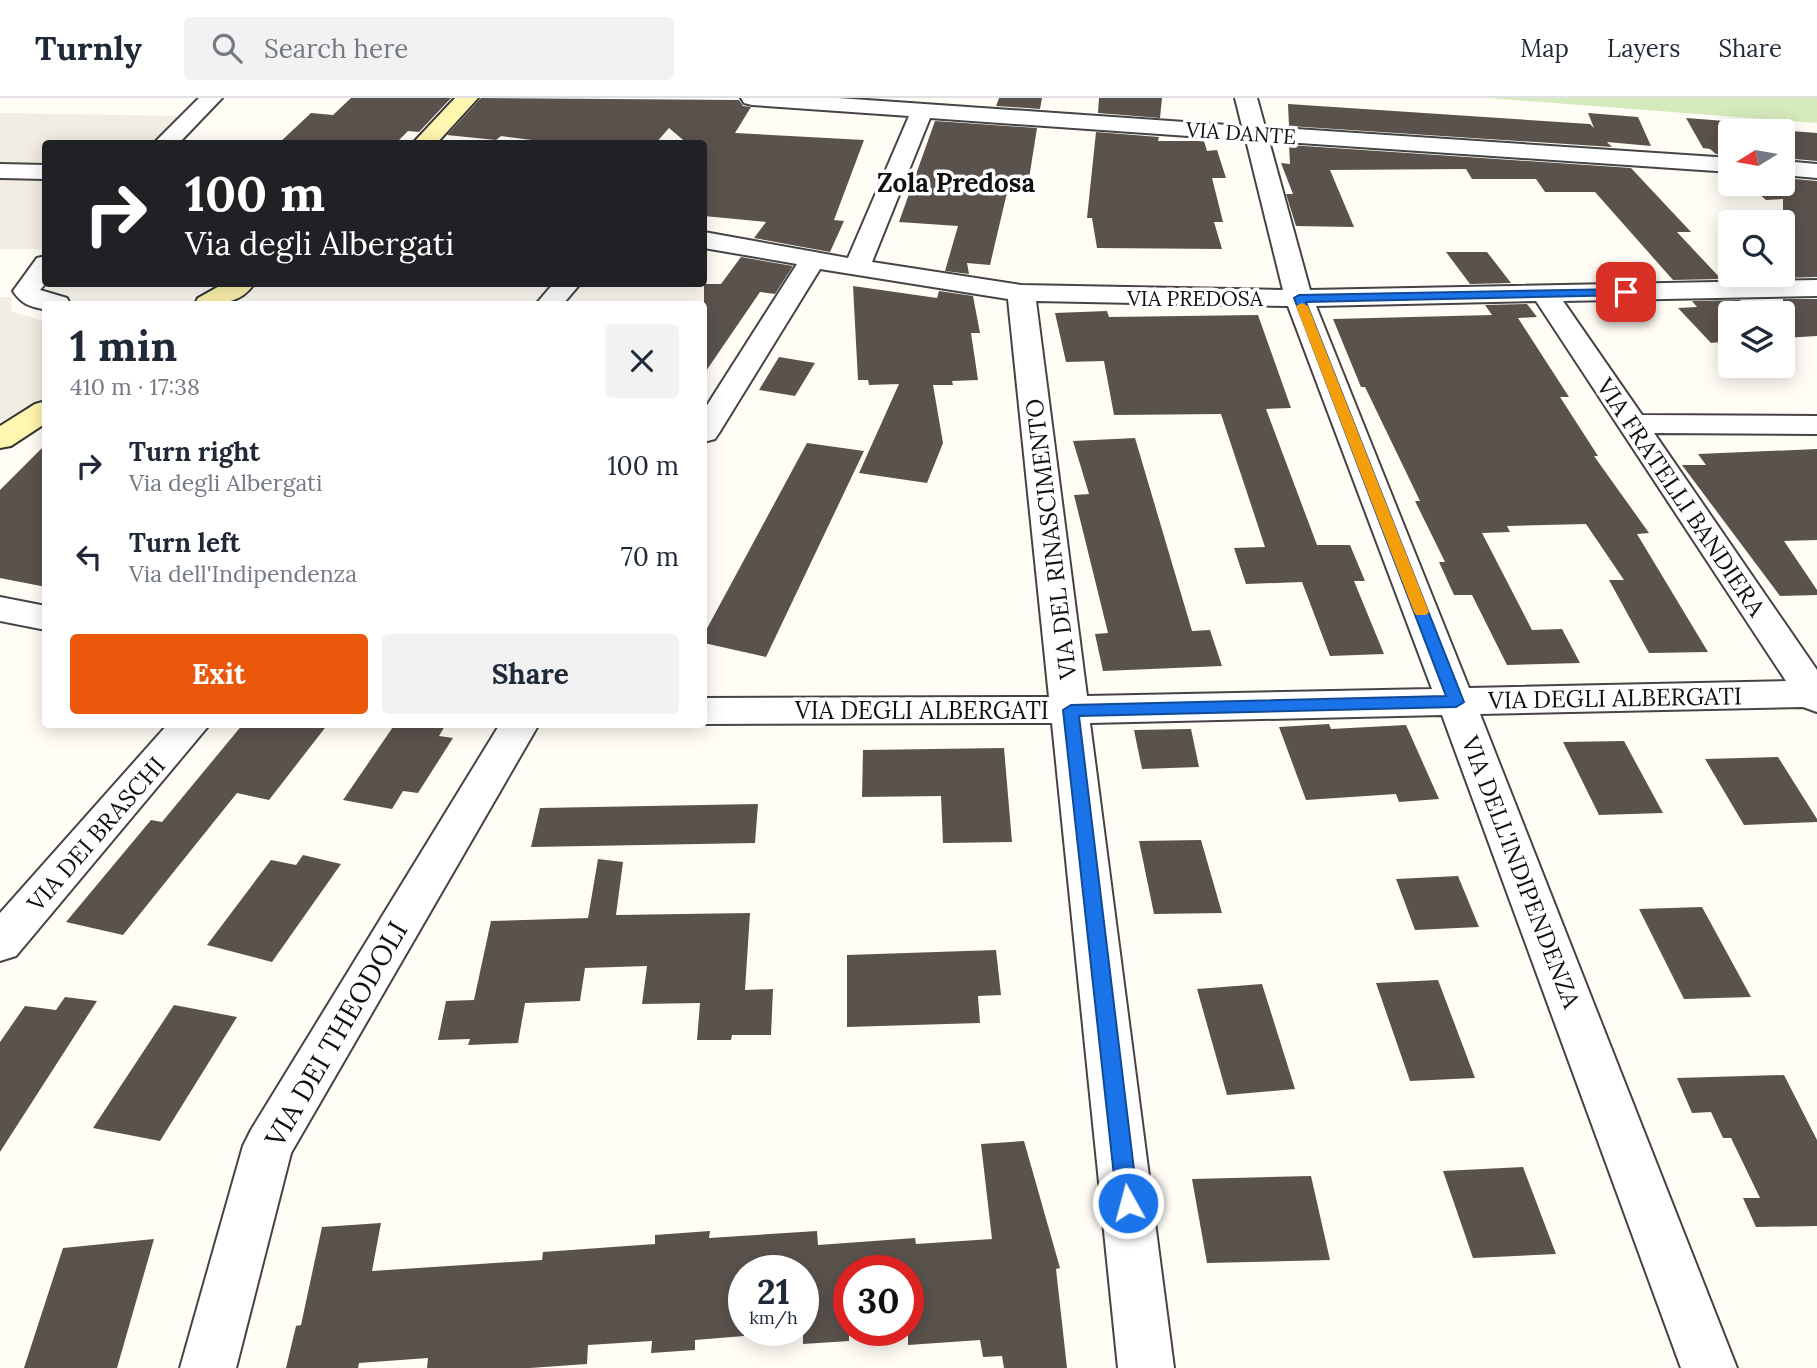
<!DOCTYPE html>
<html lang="en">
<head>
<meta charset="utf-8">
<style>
	body { margin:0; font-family:Lora,serif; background:#f2f2f3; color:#1f2937; height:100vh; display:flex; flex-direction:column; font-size:26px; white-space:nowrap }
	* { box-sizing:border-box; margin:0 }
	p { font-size:23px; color:#747a83 }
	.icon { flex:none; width:38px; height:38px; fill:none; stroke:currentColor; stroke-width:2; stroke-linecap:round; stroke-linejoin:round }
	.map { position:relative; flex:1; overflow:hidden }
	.panel { position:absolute; left:42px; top:203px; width:665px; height:427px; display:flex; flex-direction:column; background:#fff; border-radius:7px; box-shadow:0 4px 18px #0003 }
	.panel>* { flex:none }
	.banner { position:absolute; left:42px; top:42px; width:665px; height:147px; border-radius:7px; box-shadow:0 4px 18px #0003; background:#202124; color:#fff; overflow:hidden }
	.needle { width:46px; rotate:259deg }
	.controls { position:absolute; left:1718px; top:21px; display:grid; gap:14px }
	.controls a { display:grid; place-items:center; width:77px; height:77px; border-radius:7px; background:#fff; box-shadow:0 4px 18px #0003; font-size:35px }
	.speed { position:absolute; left:728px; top:1157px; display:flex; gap:14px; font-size:35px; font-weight:700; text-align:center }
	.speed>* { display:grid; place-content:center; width:91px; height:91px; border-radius:50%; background:#fff; box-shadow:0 4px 18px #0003; line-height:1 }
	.speed small { font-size:18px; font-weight:400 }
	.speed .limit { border:10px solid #d22; background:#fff; color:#111 }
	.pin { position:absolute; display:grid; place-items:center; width:60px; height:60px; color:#fff; margin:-30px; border-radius:14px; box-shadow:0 4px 10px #0006 }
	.me { position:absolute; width:77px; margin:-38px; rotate:353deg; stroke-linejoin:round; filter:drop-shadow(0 0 5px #0008) }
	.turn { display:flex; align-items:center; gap:24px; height:147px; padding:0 28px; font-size:32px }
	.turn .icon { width:91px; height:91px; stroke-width:2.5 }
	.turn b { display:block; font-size:49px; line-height:60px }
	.round { display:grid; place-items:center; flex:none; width:74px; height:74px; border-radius:7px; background:#f2f2f3 }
	.overview { display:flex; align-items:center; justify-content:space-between; height:119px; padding:0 28px }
	h1 { font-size:42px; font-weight:700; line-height:52px }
	.action { display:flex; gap:14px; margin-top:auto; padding:14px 28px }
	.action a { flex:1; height:80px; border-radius:7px; background:#ea580c; color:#fff; font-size:28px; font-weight:700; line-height:80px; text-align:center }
	.action a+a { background:#f2f2f3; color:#1f2937 }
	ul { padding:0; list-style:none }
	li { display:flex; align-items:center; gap:21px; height:91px; padding:0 28px }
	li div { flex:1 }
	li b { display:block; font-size:26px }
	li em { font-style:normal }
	header { display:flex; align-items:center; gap:42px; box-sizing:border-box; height:98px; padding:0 35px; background:#fff; border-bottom:2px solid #e0e1e3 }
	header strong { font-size:33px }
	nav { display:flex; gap:38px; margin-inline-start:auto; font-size:24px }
	.search { width:490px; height:63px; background:#f2f2f3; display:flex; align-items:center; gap:18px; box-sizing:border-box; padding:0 24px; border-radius:7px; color:#747a83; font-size:26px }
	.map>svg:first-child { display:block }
	.green { fill:#d5ebbd }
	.plaza { fill:#f1ede2 }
	.building { fill:#5a524d }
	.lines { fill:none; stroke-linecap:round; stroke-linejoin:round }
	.minor-casing { stroke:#444; stroke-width:4 }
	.secondary-casing { stroke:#333; stroke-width:4 }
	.minor { fill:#fff; fill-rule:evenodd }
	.secondary { fill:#fff6b0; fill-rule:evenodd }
	.route { fill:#1a73e8; stroke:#114b97; stroke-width:2 }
	.slow { fill:#f59e0b }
	.labels { text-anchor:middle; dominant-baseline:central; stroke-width:7; stroke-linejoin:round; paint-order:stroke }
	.far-street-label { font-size:21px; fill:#111; stroke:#fff }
	.street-label { font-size:24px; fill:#111; stroke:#fff }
	.far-district-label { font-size:26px; font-weight:bold; fill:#111; stroke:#fff }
	.near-street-label { font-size:28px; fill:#111; stroke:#fff }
</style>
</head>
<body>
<header>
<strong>Turnly</strong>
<div class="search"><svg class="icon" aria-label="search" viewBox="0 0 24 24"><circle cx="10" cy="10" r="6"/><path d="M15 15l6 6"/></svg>Search here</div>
<nav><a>Map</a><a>Layers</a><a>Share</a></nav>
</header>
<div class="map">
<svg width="1817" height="1270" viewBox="0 0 1817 1270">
	<rect width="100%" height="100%" fill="#fffdf5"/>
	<polygon class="green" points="1488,0 1817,0 1817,25"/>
	<g class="plaza">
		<polygon points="0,15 185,18 162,45 46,46 45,151 0,151"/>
		<polygon points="0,199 12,199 11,213 45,224 45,301 0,331"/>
	</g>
	<g class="building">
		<polygon points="351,0 451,0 419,34 408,33 395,46 278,46 311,15 333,17"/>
		<polygon points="481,0 739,2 743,8 751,9 735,35 864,42 834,122 844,123 830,154 754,140 766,124 704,118 704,46 688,46 669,30 655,46 564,46 501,38 496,42 447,37"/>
		<polygon points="999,0 1042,0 1040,11 996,8"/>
		<polygon points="1099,0 1162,0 1160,20 1098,15"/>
		<polygon points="1288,6 1590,26 1594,30 1588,15 1638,19 1651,48 1607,44 1612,49 1289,28"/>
		<polygon points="1686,20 1725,23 1728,28 1817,35 1817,63 1783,60 1783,33 1731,33 1731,57 1716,56 1710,51 1703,50"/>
		<polygon points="935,23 1037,30 1028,87 1009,86 990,167 967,165 969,176 945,173 958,128 899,124"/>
		<polygon points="1096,34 1159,39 1158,43 1204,43 1207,53 1217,52 1226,80 1212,80 1223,124 1214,124 1222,151 1097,150 1092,120 1087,120"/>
		<polygon points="1289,47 1631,70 1691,134 1677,134 1721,181 1673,182 1595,94 1545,94 1536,81 1472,81 1466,71 1330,72 1354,129 1296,128 1286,96 1293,96 1281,65 1290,66"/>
		<polygon points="1783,80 1817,83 1817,179 1783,180 1783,101 1766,102 1748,86 1783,86"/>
		<polygon points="1446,154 1487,154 1511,185 1470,186"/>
		<polygon points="741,159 793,168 775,196 760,194 704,276 704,186 721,186"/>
		<polygon points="853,188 937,200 939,193 973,198 980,235 971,235 978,282 952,283 953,287 933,287 943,345 927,385 859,375 899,286 869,287 868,282 858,282"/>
		<polygon points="1783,201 1817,201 1817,238 1783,240"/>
		<polygon points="1740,202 1752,215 1731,215 1731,243 1711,245 1678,210 1697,209 1692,203"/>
		<polygon points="1527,206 1537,219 1518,220 1569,299 1560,299 1598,358 1594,358 1649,435 1637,436 1708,554 1649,555 1609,482 1624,482 1586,426 1507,428 1510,434 1482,435 1532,532 1562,531 1580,565 1507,567 1472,497 1454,497 1439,464 1445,464 1415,403 1420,403 1365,289 1361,289 1333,221 1492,217 1485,207"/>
		<polygon points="1107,213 1109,219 1258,217 1291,310 1266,311 1317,447 1350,447 1365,483 1354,483 1384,556 1330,558 1302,484 1246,486 1234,450 1265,449 1221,316 1114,317 1104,263 1066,264 1055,215"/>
		<polygon points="779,259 815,265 795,298 759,292"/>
		<polygon points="1135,340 1192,533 1210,532 1222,568 1103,573 1095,536 1108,535 1074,397 1089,396 1073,343"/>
		<polygon points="807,345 864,353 766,559 704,545 704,536"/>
		<polygon points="46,346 46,489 0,480 0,392"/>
		<polygon points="1817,351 1817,442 1784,443 1817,492 1817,497 1780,498 1682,367 1706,367 1698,356"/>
		<polygon points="243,626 328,626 269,702 237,695 123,837 66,824 151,722 162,724"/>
		<polygon points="395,626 446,626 439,638 453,640 418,695 403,693 392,711 343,702"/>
		<polygon points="1329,626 1331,631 1406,627 1439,701 1399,704 1396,696 1306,702 1279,629"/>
		<polygon points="1191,631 1199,669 1142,671 1134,632"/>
		<polygon points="1624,643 1663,715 1599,717 1563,644"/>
		<polygon points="1004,650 1012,744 943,745 941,698 862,699 863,652"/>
		<polygon points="1778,659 1817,721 1817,724 1744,727 1705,661"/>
		<polygon points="758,706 755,745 531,749 540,710"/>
		<polygon points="1201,742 1222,815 1154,816 1139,743"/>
		<polygon points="303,757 341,766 272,864 207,847 271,762 296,767"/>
		<polygon points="598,761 623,764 616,817 750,815 745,892 773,891 771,937 732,937 731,942 697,942 700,905 642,906 647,868 585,870 580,903 525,905 518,945 468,947 470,941 438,942 446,903 474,902 491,823 588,820"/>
		<polygon points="1458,778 1479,829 1415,832 1396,781"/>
		<polygon points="1702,809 1751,899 1684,901 1639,811"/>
		<polygon points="996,852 1001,897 978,898 980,925 847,929 847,857"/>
		<polygon points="1438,882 1475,980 1410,983 1376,885"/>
		<polygon points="1262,886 1295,991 1227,997 1197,891"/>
		<polygon points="65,899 97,903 0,1054 0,944 25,908 56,912"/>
		<polygon points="174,907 237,919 160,1043 93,1030"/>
		<polygon points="1784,977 1817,1042 1817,1128 1756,1129 1743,1100 1760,1100 1731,1040 1723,1040 1711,1014 1692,1015 1677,980"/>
		<polygon points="1024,1043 1060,1170 1056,1171 1067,1270 1004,1270 1002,1258 983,1259 980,1242 908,1247 908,1172 849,1172 849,1243 803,1246 803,1172 744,1172 744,1238 695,1242 695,1252 651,1255 652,1243 588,1247 587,1266 530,1270 427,1270 428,1260 359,1265 358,1270 286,1270 296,1228 301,1227 322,1129 381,1125 372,1173 542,1162 543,1154 655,1146 655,1137 710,1133 709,1140 817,1133 818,1147 915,1140 916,1146 992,1141 981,1046"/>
		<polygon points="1523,1069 1556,1156 1473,1160 1443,1073"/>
		<polygon points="1311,1078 1330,1162 1207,1165 1192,1081"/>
		<polygon points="154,1141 117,1270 24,1270 63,1150"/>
	</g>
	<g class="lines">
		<g class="minor-casing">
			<g id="minor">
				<polygon points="199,0 222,0 178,46 153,46"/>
				<path d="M741,0H838L1242,28L1235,0H1257L1265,29L1731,60V74L1269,43L1310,192L1817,182V198L1563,203L1642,317L1817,318V336L1654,335L1817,572V614L1803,609L1480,616L1737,1270H1681L1442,617L1090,625L1174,1270H1118L1052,625L704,626V600L1049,599L1008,201L820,171L719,335L715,341L704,344V312L797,166L704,150V134L848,160L909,18L752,7L744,5ZM930,20L1246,42L1283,192L1021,187L872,164ZM1036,203L1288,208L1432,591L1087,598ZM1536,203L1786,583L1469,590L1316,208Z"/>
				<polygon points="1783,63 1817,66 1817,80 1783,77"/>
				<polygon points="0,66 46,67 46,81 0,80"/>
				<path d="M46,158V185L40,192L67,200L70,206H46V212C30,208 22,207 13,193L37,160Z"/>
				<polygon points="553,186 580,186 563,206 536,206"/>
				<polygon points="0,499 46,508 46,532 0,523"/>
				<polygon points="168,626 210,626 16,858 0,863 0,815"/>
				<polygon points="500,626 539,626 291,1055 236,1270 180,1270 243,1048 251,1032"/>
			</g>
		</g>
		<g class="secondary-casing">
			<g id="secondary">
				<polygon points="455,0 478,0 436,46 412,46"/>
				<path d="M223,186H254C240,207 217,206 195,206L198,200Z"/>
				<polygon points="46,303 46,325 11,348 0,350 0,328 35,306"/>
			</g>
		</g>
		<use href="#minor" class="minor"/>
		<use href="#secondary" class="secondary"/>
	</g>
	<polygon class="route" points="1626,191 1632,194 1630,197 1306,204 1464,604 1456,609 1079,618 1138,1105 1135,1113 1128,1116 1120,1113 1117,1105 1063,612 1071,607 1446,598 1294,200 1299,197"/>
	<polygon class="slow" points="1302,205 1308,208 1429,514 1426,517 1416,517 1414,514 1296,208"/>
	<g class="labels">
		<g class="far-street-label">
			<text transform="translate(1241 35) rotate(4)">VIA DANTE</text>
			<text x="1195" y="200">VIA PREDOSA</text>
		</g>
		<g class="street-label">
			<text transform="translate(1681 399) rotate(56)">VIA FRATELLI BANDIERA</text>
			<text transform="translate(1051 441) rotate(-97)">VIA DEL RINASCIMENTO</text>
			<text transform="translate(1615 600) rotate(-1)">VIA DEGLI ALBERGATI</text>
			<text x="922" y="612">VIA DEGLI ALBERGATI</text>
			<text transform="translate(96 736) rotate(-49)">VIA DEI BRASCHI</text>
			<text transform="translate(1521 774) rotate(69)">VIA DELL'INDIPENDENZA</text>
		</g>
		<g class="far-district-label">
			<text x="956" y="84">Zola Predosa</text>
		</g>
		<g class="near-street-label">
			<text transform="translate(336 936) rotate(-60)">VIA DEI THEODOLI</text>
		</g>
	</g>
</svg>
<div class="controls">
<a><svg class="needle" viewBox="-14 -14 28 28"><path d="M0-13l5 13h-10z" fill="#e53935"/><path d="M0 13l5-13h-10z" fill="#747a83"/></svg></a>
<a><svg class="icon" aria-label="search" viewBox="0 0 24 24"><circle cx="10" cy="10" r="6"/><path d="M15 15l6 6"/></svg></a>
<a><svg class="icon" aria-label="layers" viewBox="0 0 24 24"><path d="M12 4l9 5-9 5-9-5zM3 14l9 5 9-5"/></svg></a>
</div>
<div class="speed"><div>21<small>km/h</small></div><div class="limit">30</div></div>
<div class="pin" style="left:1626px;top:194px;background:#d93025"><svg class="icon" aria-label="arrive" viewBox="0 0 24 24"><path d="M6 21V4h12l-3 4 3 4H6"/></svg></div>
<svg class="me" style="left:1128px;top:1105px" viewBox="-20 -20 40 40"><circle r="17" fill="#1a73e8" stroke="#fff" stroke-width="3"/><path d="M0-11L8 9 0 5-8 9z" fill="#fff"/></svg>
<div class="banner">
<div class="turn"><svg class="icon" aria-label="right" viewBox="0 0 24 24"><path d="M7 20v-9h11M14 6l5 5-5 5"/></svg><div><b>100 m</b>Via degli Albergati</div></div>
</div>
<section class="panel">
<div class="overview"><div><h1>1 min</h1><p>410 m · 17:38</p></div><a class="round"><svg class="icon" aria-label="close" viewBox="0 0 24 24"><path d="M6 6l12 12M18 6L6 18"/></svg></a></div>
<ul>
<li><svg class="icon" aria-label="right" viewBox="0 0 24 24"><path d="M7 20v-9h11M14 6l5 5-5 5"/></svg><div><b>Turn right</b><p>Via degli Albergati</p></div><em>100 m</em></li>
<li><svg class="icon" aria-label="left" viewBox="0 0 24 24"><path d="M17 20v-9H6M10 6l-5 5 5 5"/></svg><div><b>Turn left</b><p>Via dell'Indipendenza</p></div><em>70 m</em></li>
</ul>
<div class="action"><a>Exit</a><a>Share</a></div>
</section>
</div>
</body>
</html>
